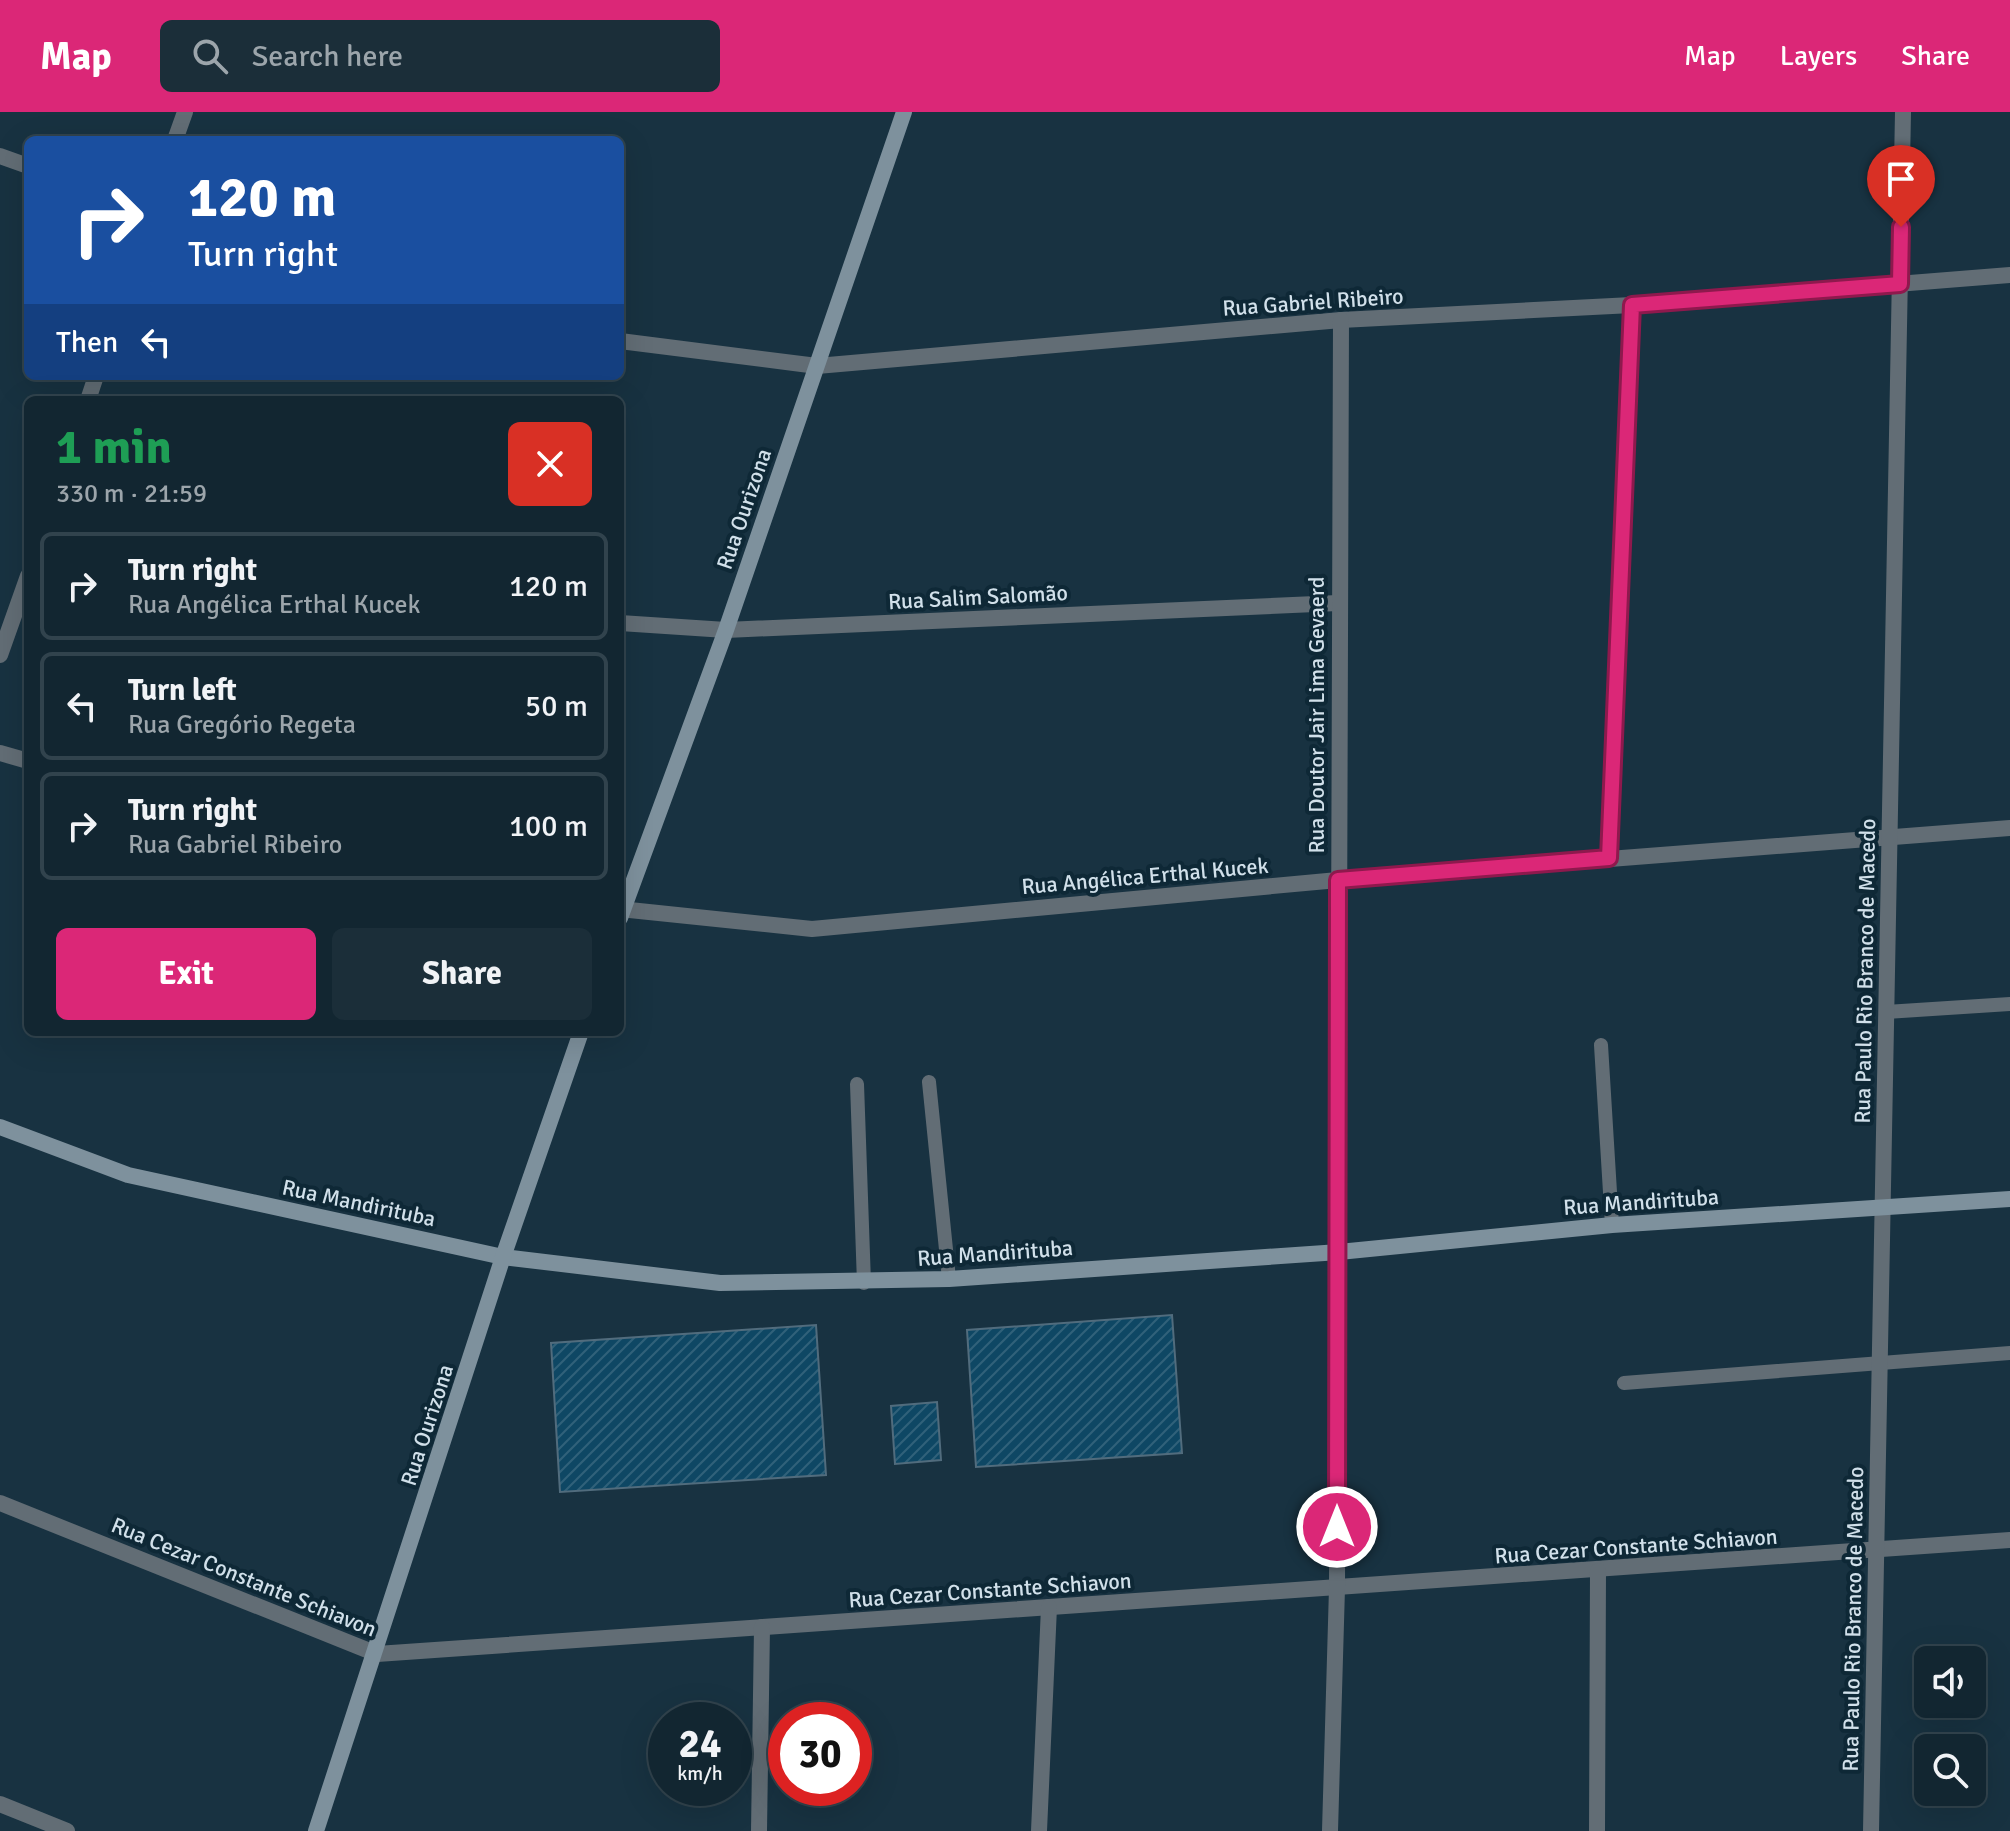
<!DOCTYPE html>
<html lang="en">
<head>
<meta charset="utf-8">
<style>
	body { margin:0; font-family:Signika,sans-serif; background:#1b2e39; color:#f1f3f6; height:100vh; display:flex; flex-direction:column; font-size:30px; white-space:nowrap }
	* { box-sizing:border-box; margin:0 }
	p { font-size:26px; color:#9ca5ab }
	.icon { flex:none; width:44px; height:44px; fill:none; stroke:currentColor; stroke-width:2; stroke-linecap:round; stroke-linejoin:round }
	.map { position:relative; flex:1; overflow:hidden }
	.details { position:absolute; left:24px; top:284px; width:600px; height:640px; display:flex; flex-direction:column; background:#122631; border-radius:12px; box-shadow:0 8px 32px #0002,0 0 0 2px #31434d }
	.details>* { flex:none }
	.banner { position:absolute; left:24px; top:24px; width:600px; height:244px; border-radius:12px; box-shadow:0 8px 32px #0002,0 0 0 2px #31434d; background:#1a4fa0; color:#fff; overflow:hidden }
	.fabs { position:absolute; left:1914px; top:1534px; display:grid; gap:16px }
	.fabs a { display:grid; place-items:center; width:72px; height:72px; border-radius:12px; background:#122631; box-shadow:0 8px 32px #0002,0 0 0 2px #31434d; font-size:40px }
	.speed { position:absolute; left:648px; top:1590px; display:flex; gap:16px; font-size:40px; font-weight:700; text-align:center }
	.speed>* { display:grid; place-content:center; width:104px; height:104px; border-radius:50%; background:#122631; box-shadow:0 8px 32px #0002,0 0 0 2px #31434d; line-height:1 }
	.speed small { font-size:20px; font-weight:400 }
	.speed .limit { border:12px solid #d22; background:#fff; color:#111 }
	.pin { position:absolute; display:grid; place-items:center; width:68px; height:68px; color:#fff; margin:-82px -34px; border-radius:50% 50% 50% 0; rotate:-45deg; box-shadow:0 0 8px #0007 }
	.pin .icon { rotate:45deg }
	.me { position:absolute; width:88px; margin:-44px; rotate:0deg; stroke-linejoin:round; filter:drop-shadow(0 0 6px #0008) }
	.turn { display:flex; align-items:center; gap:28px; height:168px; padding:0 32px; font-size:36px }
	.turn .icon { width:104px; height:104px; stroke-width:2.5 }
	.turn b { display:block; font-size:56px; line-height:68px }
	.then { display:flex; align-items:center; height:76px; padding:0 32px; background:#0003; gap:16px; font-size:30px }
	.round { display:grid; place-items:center; flex:none; width:84px; height:84px; border-radius:12px; background:#1b2e39 }
	.headline { display:flex; align-items:center; justify-content:space-between; height:136px; padding:0 32px }
	h1 { font-size:48px; font-weight:700; line-height:60px; color:#1e9e55 }
	.button { display:flex; gap:16px; margin-top:auto; padding:16px 32px }
	.button a { flex:1; height:92px; border-radius:12px; background:#db2777; color:#fff; font-size:32px; font-weight:700; line-height:92px; text-align:center }
	.button a+a { background:#1b2e39; color:#f1f3f6 }
	ul { padding:0; list-style:none }
	li { display:flex; align-items:center; gap:24px; height:108px; margin:0 16px 12px; padding:0 16px; border:4px solid #31434d; border-radius:12px }
	li div { flex:1 }
	li b { display:block; font-size:30px }
	li em { font-style:normal }
	header { display:flex; align-items:center; gap:48px; box-sizing:border-box; height:112px; padding:0 40px; background:#db2777; color:#fff }
	header strong { font-size:38px }
	nav { display:flex; gap:44px; margin-inline-start:auto; font-size:28px }
	.search { width:560px; height:72px; background:#1b2e39; display:flex; align-items:center; gap:20px; box-sizing:border-box; padding:0 28px; border-radius:12px; color:#9ca5ab; font-size:30px }
	.map>svg:first-child { display:block }
	.building { fill:url(#building-hatch); stroke:#516c7d; stroke-width:2 }
	.lines { fill:none; stroke-linecap:round; stroke-linejoin:round }
	.lane { stroke:#626d75; stroke-width:14 }
	.street { stroke:#626d75; stroke-width:16 }
	.secondary { stroke:#7e919d; stroke-width:16 }
	.route-casing { stroke:#8e194d; stroke-width:20 }
	.route { stroke:#db2777; stroke-width:14 }
	.labels { text-anchor:middle; dominant-baseline:central; stroke-width:8; stroke-linejoin:round; paint-order:stroke }
	.street-label { font-size:22px; fill:#d1e0ea; stroke:#0e2836 }
</style>
</head>
<body>
<header>
<strong>Map</strong>
<div class="search"><svg class="icon" aria-label="search" viewBox="0 0 24 24"><circle cx="10" cy="10" r="6"/><path d="M15 15l6 6"/></svg>Search here</div>
<nav><a>Map</a><a>Layers</a><a>Share</a></nav>
</header>
<div class="map">
<svg width="2010" height="1719" viewBox="0 0 2010 1719">
	<defs>
		<pattern id="building-hatch" width="6" height="6" patternUnits="userSpaceOnUse" patternTransform="scale(2)"><rect width="6" height="6" fill="#0e4764"/><path d="M-1 1l2-2M0 6l6-6M5 7l2-2" fill="none" stroke="#30617a"/></pattern>
	</defs>
	<rect width="100%" height="100%" fill="#183241"/>
	<g class="building">
		<polygon points="1172,1203 1182,1341 976,1355 967,1218"/>
		<polygon points="816,1213 826,1363 560,1380 551,1231"/>
		<polygon points="937,1290 941,1348 895,1352 891,1294"/>
	</g>
	<g class="lines">
		<g class="lane">
			<polyline points="1886,900 2010,892"/>
			<polyline points="1601,933 1612,1113"/>
			<polyline points="929,970 949,1167"/>
			<polyline points="857,972 864,1171"/>
			<polyline points="1624,1271 2010,1241"/>
		</g>
		<g class="street">
			<polyline points="175,28 185,0"/>
			<polyline points="0,44 28,54"/>
			<polyline points="620,229 817,254 1341,208 1632,193 2010,163"/>
			<polyline points="88,288 96,264"/>
			<polyline points="620,511 726,518 1338,491"/>
			<polyline points="0,543 28,464"/>
			<polyline points="0,641 28,649"/>
			<polyline points="1609,746 1632,193"/>
			<polyline points="620,797 812,817 1338,768 2010,716"/>
			<polyline points="0,1391 377,1542 2010,1428"/>
			<polyline points="0,1692 67,1719"/>
			<polyline points="759,1719 762,1515"/>
			<polyline points="1039,1719 1049,1495"/>
			<polyline points="1330,1719 1337,1476 1341,208"/>
			<polyline points="1597,1719 1598,1459"/>
			<polyline points="1871,1719 1903,0"/>
		</g>
		<g class="secondary">
			<polyline points="620,806 726,518 904,0"/>
			<polyline points="0,1015 128,1063 503,1145 720,1171 949,1167 1339,1140 1612,1113 2010,1087"/>
			<polyline points="316,1719 503,1145 581,920"/>
		</g>
	</g>
	<g class="lines">
		<g class="route-casing">
			<polyline id="route" points="1337,1415 1338,768 1609,746 1632,193 1900,172 1901,115"/>
		</g>
		<use href="#route" class="route"/>
	</g>
	<g class="labels">
		<g class="street-label">
			<text transform="translate(1313 190) rotate(-4)">Rua Gabriel Ribeiro</text>
			<text transform="translate(744 397) rotate(-71)">Rua Ourizona</text>
			<text transform="translate(978 485) rotate(-3)">Rua Salim Salomão</text>
			<text transform="translate(1316 603) rotate(-90)">Rua Doutor Jair Lima Gevaerd</text>
			<text transform="translate(1145 764) rotate(-5)">Rua Angélica Erthal Kucek</text>
			<text transform="translate(1865 859) rotate(-89)">Rua Paulo Rio Branco de Macedo</text>
			<text transform="translate(1641 1090) rotate(-4)">Rua Mandirituba</text>
			<text transform="translate(359 1091) rotate(12)">Rua Mandirituba</text>
			<text transform="translate(995 1141) rotate(-4)">Rua Mandirituba</text>
			<text transform="translate(427 1313) rotate(-72)">Rua Ourizona</text>
			<text transform="translate(1636 1434) rotate(-4)">Rua Cezar Constante Schiavon</text>
			<text transform="translate(244 1465) rotate(22)">Rua Cezar Constante Schiavon</text>
			<text transform="translate(990 1478) rotate(-4)">Rua Cezar Constante Schiavon</text>
			<text transform="translate(1853 1507) rotate(-89)">Rua Paulo Rio Branco de Macedo</text>
		</g>
	</g>
</svg>
<div class="fabs">
<a><svg class="icon" aria-label="sound" viewBox="0 0 24 24"><path d="M4 9h4l5-4v14l-5-4H4zM17 9q2 3 0 6"/></svg></a>
<a><svg class="icon" aria-label="search" viewBox="0 0 24 24"><circle cx="10" cy="10" r="6"/><path d="M15 15l6 6"/></svg></a>
</div>
<div class="speed"><div>24<small>km/h</small></div><div class="limit">30</div></div>
<div class="pin" style="left:1901px;top:115px;background:#d93025"><svg class="icon" aria-label="arrive" viewBox="0 0 24 24"><path d="M6 21V4h12l-3 4 3 4H6"/></svg></div>
<svg class="me" style="left:1337px;top:1415px" viewBox="-20 -20 40 40"><circle r="17" fill="#db2777" stroke="#fff" stroke-width="3"/><path d="M0-11L8 9 0 5-8 9z" fill="#fff"/></svg>
<div class="banner">
<div class="turn"><svg class="icon" aria-label="right" viewBox="0 0 24 24"><path d="M7 20v-9h11M14 6l5 5-5 5"/></svg><div><b>120 m</b>Turn right</div></div>
<div class="then">Then<svg class="icon" aria-label="left" viewBox="0 0 24 24"><path d="M17 20v-9H6M10 6l-5 5 5 5"/></svg></div>
</div>
<section class="details">
<div class="headline"><div><h1>1 min</h1><p>330 m · 21:59</p></div><a class="round" style="background:#d93025;color:#fff"><svg class="icon" aria-label="close" viewBox="0 0 24 24"><path d="M6 6l12 12M18 6L6 18"/></svg></a></div>
<ul>
<li><svg class="icon" aria-label="right" viewBox="0 0 24 24"><path d="M7 20v-9h11M14 6l5 5-5 5"/></svg><div><b>Turn right</b><p>Rua Angélica Erthal Kucek</p></div><em>120 m</em></li>
<li><svg class="icon" aria-label="left" viewBox="0 0 24 24"><path d="M17 20v-9H6M10 6l-5 5 5 5"/></svg><div><b>Turn left</b><p>Rua Gregório Regeta</p></div><em>50 m</em></li>
<li><svg class="icon" aria-label="right" viewBox="0 0 24 24"><path d="M7 20v-9h11M14 6l5 5-5 5"/></svg><div><b>Turn right</b><p>Rua Gabriel Ribeiro</p></div><em>100 m</em></li>
</ul>
<div class="button"><a>Exit</a><a>Share</a></div>
</section>
</div>
</body>
</html>
